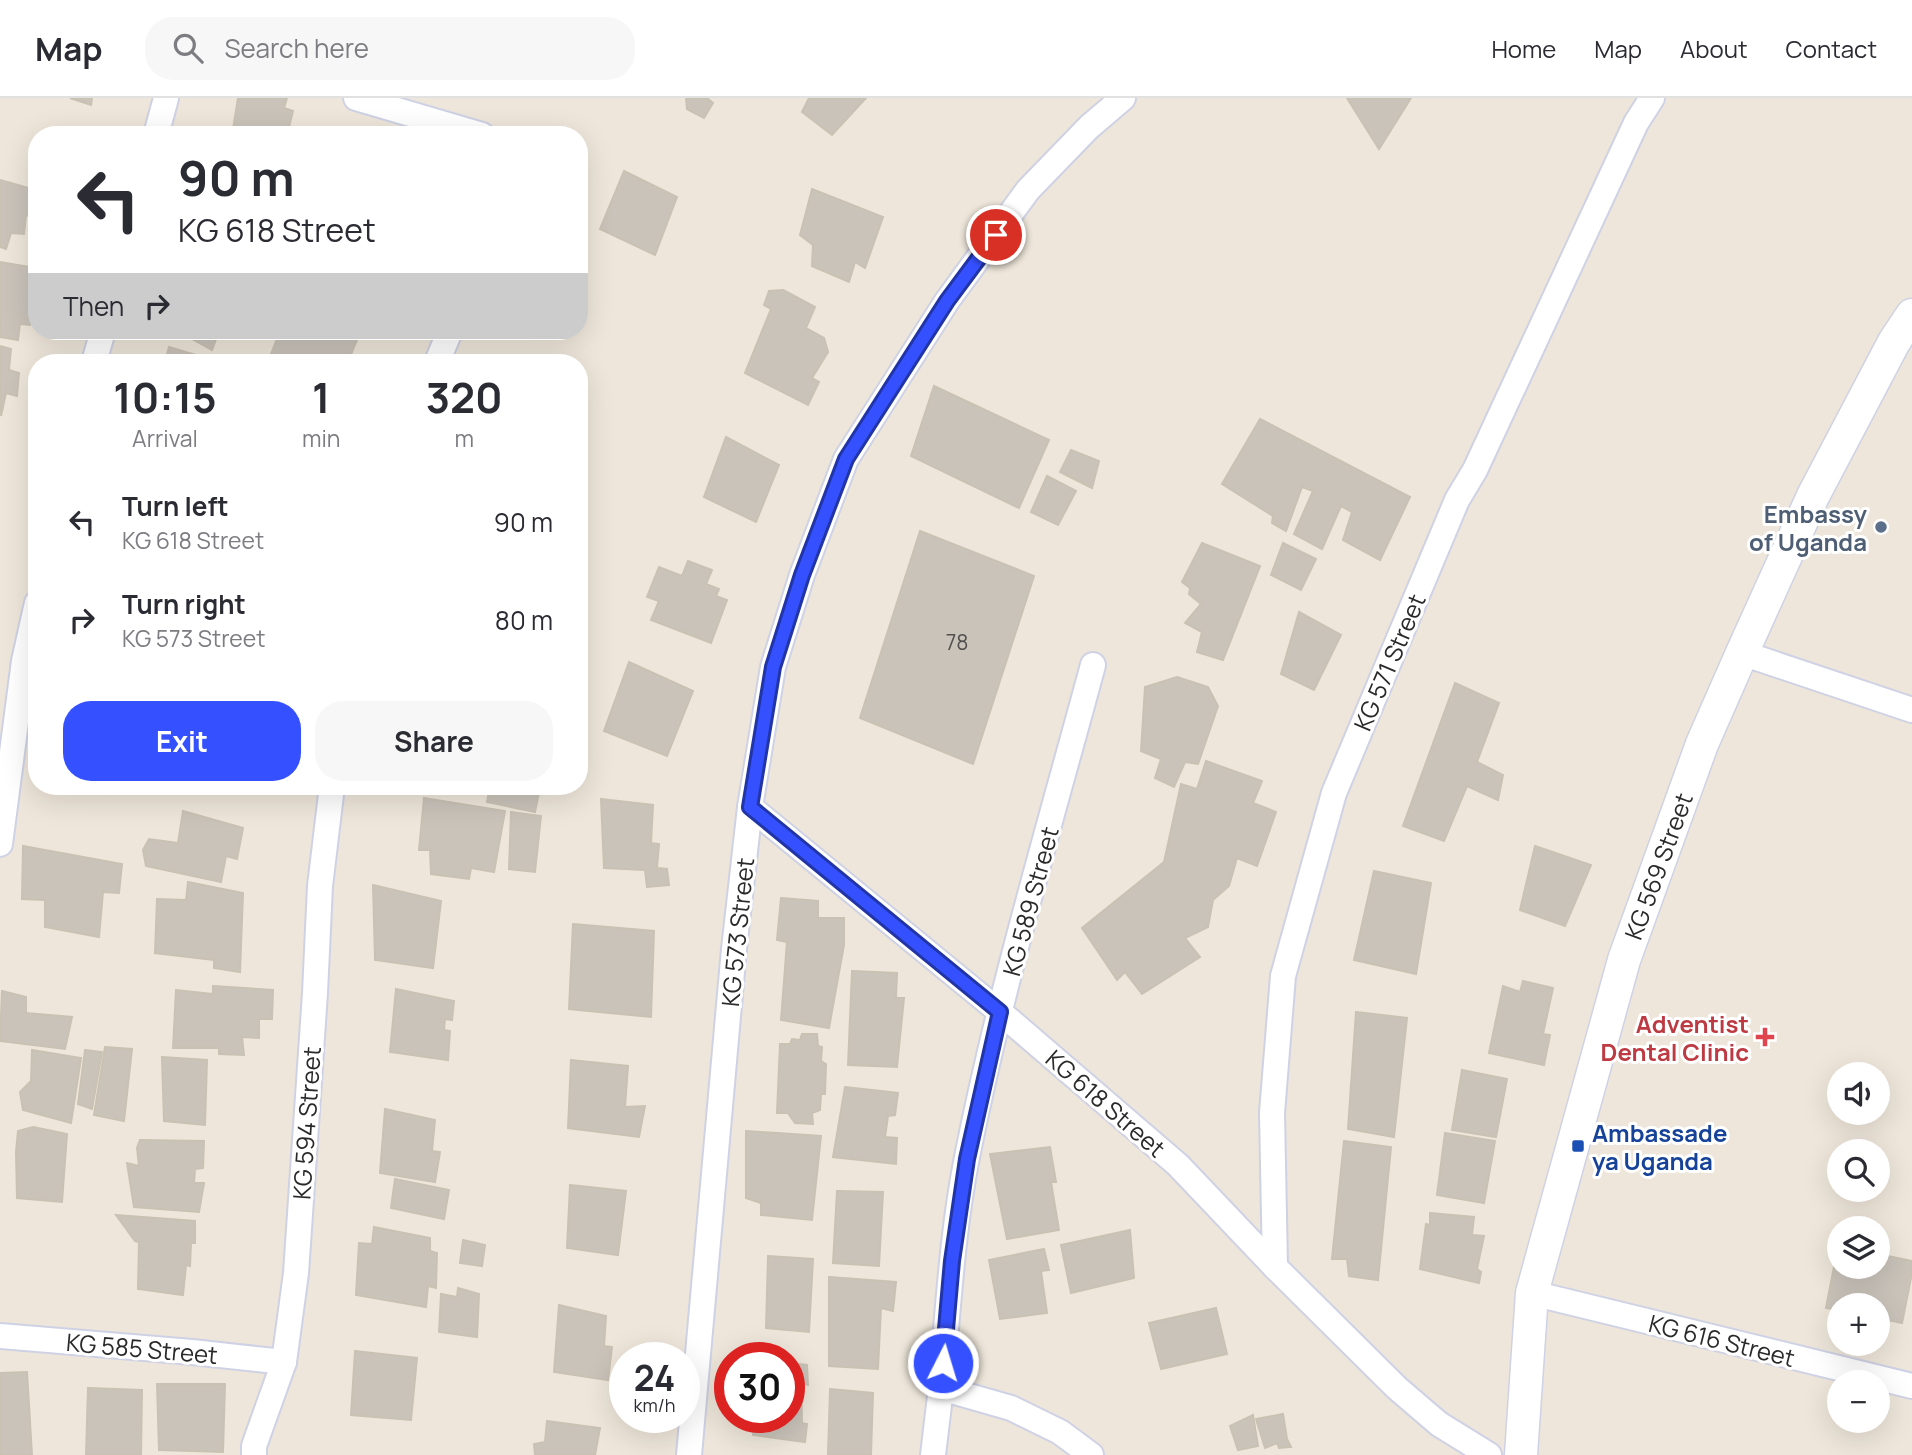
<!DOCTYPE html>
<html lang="en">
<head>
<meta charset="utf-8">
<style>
	body { margin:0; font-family:Manrope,sans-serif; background:#f7f7f7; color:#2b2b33; height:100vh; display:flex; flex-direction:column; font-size:26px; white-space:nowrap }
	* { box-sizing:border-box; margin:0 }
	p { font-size:23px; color:#7c7c81 }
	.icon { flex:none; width:38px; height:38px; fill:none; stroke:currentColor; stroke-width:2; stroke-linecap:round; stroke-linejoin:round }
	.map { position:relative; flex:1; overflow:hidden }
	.sheet { position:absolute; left:28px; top:256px; width:560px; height:441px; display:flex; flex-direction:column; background:#fff; border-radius:28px; box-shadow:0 7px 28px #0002 }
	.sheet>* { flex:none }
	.guide { position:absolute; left:28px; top:28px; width:560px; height:214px; border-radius:28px; box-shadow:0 7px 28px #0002; background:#fff; color:#2b2b33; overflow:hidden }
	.buttons { position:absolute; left:1827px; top:964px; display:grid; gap:14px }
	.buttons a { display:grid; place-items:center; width:63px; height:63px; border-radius:50%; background:#fff; box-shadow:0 7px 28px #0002; font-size:35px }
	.speed { position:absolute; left:609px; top:1244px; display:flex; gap:14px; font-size:35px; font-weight:700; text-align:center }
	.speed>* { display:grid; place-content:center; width:91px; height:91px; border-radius:50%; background:#fff; box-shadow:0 7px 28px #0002; line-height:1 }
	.speed small { font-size:18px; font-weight:400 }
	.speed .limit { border:10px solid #d22; background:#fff; color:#111 }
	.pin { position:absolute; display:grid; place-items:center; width:60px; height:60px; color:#fff; margin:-30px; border:4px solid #fff; border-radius:50%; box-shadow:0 2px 7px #0007 }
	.me { position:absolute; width:77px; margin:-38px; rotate:5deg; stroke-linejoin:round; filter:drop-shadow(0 0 5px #0008) }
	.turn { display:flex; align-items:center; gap:24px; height:147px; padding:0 35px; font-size:32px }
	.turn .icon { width:91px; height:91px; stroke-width:2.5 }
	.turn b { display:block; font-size:49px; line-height:60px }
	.then { display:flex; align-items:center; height:66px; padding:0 35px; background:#0003; gap:14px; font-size:26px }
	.eta { display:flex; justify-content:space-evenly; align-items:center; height:119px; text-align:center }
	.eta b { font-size:42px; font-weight:700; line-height:49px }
	.cta { display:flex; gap:14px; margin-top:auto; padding:14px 35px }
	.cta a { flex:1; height:80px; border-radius:28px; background:#3551ff; color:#fff; font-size:28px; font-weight:700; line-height:80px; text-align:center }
	.cta a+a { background:#f7f7f7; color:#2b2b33 }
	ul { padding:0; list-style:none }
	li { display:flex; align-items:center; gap:21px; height:98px; padding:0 35px }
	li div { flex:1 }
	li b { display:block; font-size:26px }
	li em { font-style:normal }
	header { display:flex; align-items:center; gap:42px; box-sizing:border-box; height:98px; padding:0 35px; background:#fff; border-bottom:2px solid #e1e1e2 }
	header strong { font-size:33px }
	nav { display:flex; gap:38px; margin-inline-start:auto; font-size:24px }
	.search { width:490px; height:63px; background:#f7f7f7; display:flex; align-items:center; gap:18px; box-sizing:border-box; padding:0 24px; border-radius:28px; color:#7c7c81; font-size:26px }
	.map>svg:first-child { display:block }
	.building { fill:#c9c3ba; stroke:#c9c2b3; stroke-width:2 }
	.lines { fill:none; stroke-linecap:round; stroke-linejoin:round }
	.minor-casing { stroke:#cfd2e4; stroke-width:28 }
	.tertiary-casing { stroke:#cfd2e4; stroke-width:35 }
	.minor { stroke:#fff; stroke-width:24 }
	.tertiary { stroke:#fff; stroke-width:32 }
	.route-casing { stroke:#2235a6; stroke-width:18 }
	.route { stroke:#3551ff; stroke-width:12 }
	.service-dot { fill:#5c6f8a; stroke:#fff; stroke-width:2.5 }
	.health-dot { fill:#e0444e; stroke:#fff; stroke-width:2.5 }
	.transit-dot { fill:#1a4fb4; stroke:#fff; stroke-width:2.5 }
	.labels { text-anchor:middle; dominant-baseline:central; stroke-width:6; stroke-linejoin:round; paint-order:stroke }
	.number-label { font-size:21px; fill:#52504e }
	.service-label { font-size:24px; font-weight:bold; fill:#4e5e75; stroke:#fff; text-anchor:end }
	.street-label { font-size:24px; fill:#2a2a2a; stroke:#fff }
	.health-label { font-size:24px; font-weight:bold; fill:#be3a42; stroke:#fff; text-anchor:end }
	.transit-label { font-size:24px; font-weight:bold; fill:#164399; stroke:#fff; text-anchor:start }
</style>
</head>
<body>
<header>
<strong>Map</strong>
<div class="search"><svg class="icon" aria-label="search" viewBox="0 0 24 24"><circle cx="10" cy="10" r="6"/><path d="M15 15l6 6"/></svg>Search here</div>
<nav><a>Home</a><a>Map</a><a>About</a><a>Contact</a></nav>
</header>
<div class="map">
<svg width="1912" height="1357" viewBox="0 0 1912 1357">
	<rect width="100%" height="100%" fill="#eee6da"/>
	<g class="building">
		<polygon points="70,0 92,0 91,7"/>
		<polygon points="238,0 287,0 284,10 293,13 287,37 232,37"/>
		<polygon points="686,0 707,0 713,5 704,20 687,11"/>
		<polygon points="809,0 866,0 832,37 802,14"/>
		<polygon points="1347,0 1411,0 1379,51"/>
		<polygon points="624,73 677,99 655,157 600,131"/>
		<polygon points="0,82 32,91 31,98 37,101 37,120 26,117 24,136 11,135 6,151 0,149"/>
		<polygon points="812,91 883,119 865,170 855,164 849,184 812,168 813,147 800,137"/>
		<polygon points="0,164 30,169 27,187 36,189 30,227 20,226 18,242 0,239"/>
		<polygon points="783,192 815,209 806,230 824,240 828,254 812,280 819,284 808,307 745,275 771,211 764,207 769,193"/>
		<polygon points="178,233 219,233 212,252"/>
		<polygon points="280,233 351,233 359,237 348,264 268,264"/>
		<polygon points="0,248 11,251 9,272 19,275 17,298 6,295 1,318"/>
		<polygon points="169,249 199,258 197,264 199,264 165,264"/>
		<polygon points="934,288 1049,342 1019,410 911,358"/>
		<polygon points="1260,321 1410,399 1380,462 1343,442 1352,414 1341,408 1322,451 1294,436 1313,393 1302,389 1286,433 1272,425 1273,418 1222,386"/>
		<polygon points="726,339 779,367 756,424 704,399"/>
		<polygon points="1071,352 1099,363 1092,390 1060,374"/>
		<polygon points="1047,378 1076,393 1058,427 1031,414"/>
		<polygon points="920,433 1034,478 973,666 860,620"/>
		<polygon points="1202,445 1260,468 1223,562 1197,554 1202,534 1185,525 1201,506 1189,496 1190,490 1182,484"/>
		<polygon points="1283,445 1316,461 1301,492 1271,477"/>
		<polygon points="688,463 712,472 706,486 719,491 716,498 727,502 711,545 651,522 659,503 647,499 659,469 682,478"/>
		<polygon points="1299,514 1341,537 1314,592 1281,576"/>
		<polygon points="629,564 693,593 667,658 604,633"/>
		<polygon points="1177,579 1208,589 1218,608 1198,666 1185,664 1174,689 1155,680 1161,661 1141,653 1145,589"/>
		<polygon points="1455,585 1499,605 1477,664 1503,677 1498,702 1467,688 1444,743 1403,728"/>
		<polygon points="1206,663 1262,683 1253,705 1276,714 1257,768 1237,760 1229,788 1213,802 1208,829 1185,840 1200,859 1142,896 1125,874 1117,882 1082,830 1164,764 1181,686 1197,691"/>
		<polygon points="70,688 112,688 111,696"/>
		<polygon points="490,688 540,689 535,714 487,704"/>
		<polygon points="424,700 505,713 494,774 471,770 469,781 431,776 430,752 419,752"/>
		<polygon points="601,701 653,707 651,745 659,746 657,770 667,771 669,787 647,789 645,772 604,770"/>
		<polygon points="183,713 243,730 237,761 226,758 221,784 146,768 143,752 149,741 178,745"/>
		<polygon points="511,714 541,718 535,774 509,771"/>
		<polygon points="23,748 122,766 119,795 103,794 99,839 45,829 45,802 22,801"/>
		<polygon points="1535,748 1591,767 1565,828 1520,812"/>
		<polygon points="1374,773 1431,785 1416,876 1354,862"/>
		<polygon points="188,784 243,795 240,874 214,870 214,862 155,855 157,801 186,802"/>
		<polygon points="373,787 441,803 433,870 375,862"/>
		<polygon points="781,800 818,803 818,820 844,820 844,847 829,930 781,922 787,844 777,842"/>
		<polygon points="573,826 654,833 651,919 569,911"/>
		<polygon points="852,873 897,875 896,900 904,900 897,969 848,967"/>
		<polygon points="1523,883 1553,890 1543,936 1550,937 1544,967 1489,955 1503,888 1520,894"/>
		<polygon points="213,888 273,892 272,921 259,921 259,940 242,939 244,957 219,956 219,950 173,950 176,892 213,896"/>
		<polygon points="396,891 454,903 452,922 445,921 444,932 450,933 448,962 390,954"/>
		<polygon points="2,893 26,899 26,915 72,919 65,951 0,943"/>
		<polygon points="1356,914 1407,920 1394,1039 1348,1031"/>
		<polygon points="802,936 817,936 818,948 822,949 821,963 826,966 825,996 821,996 820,1012 812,1015 813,1026 795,1025 788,1015 777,1015 780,946 790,946 792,941 800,942"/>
		<polygon points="105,949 132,951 124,1023 94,1017"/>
		<polygon points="32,952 81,960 71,1025 23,1012 20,994 31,983"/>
		<polygon points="85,952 102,954 92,1011 78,1006"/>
		<polygon points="162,959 207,962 205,1027 164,1023"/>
		<polygon points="571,962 628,968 625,1009 645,1008 639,1039 568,1030"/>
		<polygon points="1462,972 1507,981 1496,1039 1452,1032"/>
		<polygon points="845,989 898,995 895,1017 888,1018 885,1039 897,1040 896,1066 833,1059"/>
		<polygon points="385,1011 435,1022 432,1053 440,1054 435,1084 380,1075"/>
		<polygon points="33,1029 67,1036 62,1104 17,1100 16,1054 18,1033"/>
		<polygon points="746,1033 821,1038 812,1122 761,1117 761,1105 746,1100"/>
		<polygon points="1445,1035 1495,1043 1484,1105 1437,1097"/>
		<polygon points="140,1042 204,1043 203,1070 195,1071 194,1085 204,1085 199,1114 134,1109 127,1065 139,1068 137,1050"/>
		<polygon points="1344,1043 1391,1049 1378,1182 1349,1178 1347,1161 1332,1161"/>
		<polygon points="1050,1049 1056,1084 1051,1084 1059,1132 1007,1141 990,1056"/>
		<polygon points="395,1081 449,1092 444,1121 391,1110"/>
		<polygon points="570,1087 626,1093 618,1157 567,1150"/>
		<polygon points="837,1093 883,1094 879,1168 833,1165"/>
		<polygon points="1430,1115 1474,1119 1472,1137 1484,1138 1477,1171 1481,1174 1479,1185 1420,1171 1426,1126 1430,1127"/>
		<polygon points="116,1117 195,1123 195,1145 191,1145 190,1168 186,1167 183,1197 138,1191 139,1144 135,1143"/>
		<polygon points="374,1129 430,1140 430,1153 437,1155 436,1190 428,1188 426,1209 356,1197 359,1145 372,1146"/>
		<polygon points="1130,1132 1134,1180 1071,1195 1061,1147"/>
		<polygon points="463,1142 485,1147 482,1168 460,1165"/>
		<polygon points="1838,1148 1839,1169 1878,1169 1878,1156 1912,1163 1912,1175 1902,1225 1878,1220 1878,1208 1839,1208 1839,1212 1826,1210"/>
		<polygon points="1044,1151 1049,1172 1041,1173 1047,1215 1000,1221 989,1162"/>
		<polygon points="768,1158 813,1161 809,1234 766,1230"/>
		<polygon points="829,1179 896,1184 893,1213 881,1210 878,1271 829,1268"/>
		<polygon points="458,1190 479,1196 477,1239 439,1234 441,1196 457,1199"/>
		<polygon points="559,1207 606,1218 604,1248 612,1249 608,1282 554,1274"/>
		<polygon points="1216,1210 1227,1256 1161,1271 1149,1225"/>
		<polygon points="355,1253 417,1260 411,1322 351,1317"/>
		<polygon points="789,1265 807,1267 808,1287 801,1285 802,1325 807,1326 805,1344 753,1337 754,1320 789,1320"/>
		<polygon points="27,1274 32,1357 0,1357 0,1275"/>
		<polygon points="157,1286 225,1286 223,1354 159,1352"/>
		<polygon points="88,1290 142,1292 141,1357 86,1357"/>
		<polygon points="830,1291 873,1295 871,1357 828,1357"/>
		<polygon points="1283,1316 1287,1341 1291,1349 1279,1350 1277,1345 1265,1350 1256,1321"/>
		<polygon points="1253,1317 1258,1348 1238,1352 1230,1328"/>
		<polygon points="547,1323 600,1330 595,1357 535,1357 534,1346 545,1344"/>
	</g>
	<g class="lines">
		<g class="minor-casing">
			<g id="minor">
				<polyline points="356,0 482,37"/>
				<polyline points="156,37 166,0"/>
				<polyline points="94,264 103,233"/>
				<polyline points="437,264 450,233"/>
				<polyline points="1742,555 1912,612"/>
				<polyline points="750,709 1000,914 1178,1067 1275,1169 1397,1290 1439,1326 1489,1357"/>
				<polyline points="0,746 24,563 37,505"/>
				<polyline points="1275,1169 1272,1015 1283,878 1334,695 1457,402 1475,372 1636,25 1652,0"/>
				<polyline points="1532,1195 1912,1288"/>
				<polyline points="0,1238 192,1254 284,1264"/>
				<path d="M941,1290C948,1213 952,1135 967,1059C1000,893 1049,730 1093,567"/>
				<polyline points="254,1357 254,1348 284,1264 296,1175 315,895 320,788 332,688"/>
				<polyline points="689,1357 734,851 750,709 773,569 802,477 846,361 947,203 1028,92 1089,29 1123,0"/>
				<polyline points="933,1357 941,1290 1011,1310 1060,1334 1091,1357"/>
			</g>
		</g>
		<g class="tertiary-casing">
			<polyline id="tertiary" points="1521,1357 1532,1195 1624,862 1702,646 1742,555 1813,398 1894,244 1912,217"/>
		</g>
		<use href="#minor" class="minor"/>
		<use href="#tertiary" class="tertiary"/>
	</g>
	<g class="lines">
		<g class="route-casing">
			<polyline id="route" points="943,1265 952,1163 967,1061 1000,914 750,709 773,569 802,477 846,361 947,203 996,137"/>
		</g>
		<use href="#route" class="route"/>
	</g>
	<circle class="service-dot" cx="1881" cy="429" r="7"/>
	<path class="health-dot" d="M1761.5 928.5h7v7h7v7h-7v7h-7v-7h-7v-7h7z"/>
	<rect class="transit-dot" x="1571" y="1041" width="14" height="14" rx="3.5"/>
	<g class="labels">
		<g class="number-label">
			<text x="957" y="544">78</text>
		</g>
		<g class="service-label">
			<text x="1867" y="415">Embassy<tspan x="1867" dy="28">of Uganda</tspan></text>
		</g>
		<g class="street-label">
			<text transform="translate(1389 564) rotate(-67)">KG 571 Street</text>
			<text transform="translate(1658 768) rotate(-70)">KG 569 Street</text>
			<text transform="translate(1030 803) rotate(-75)">KG 589 Street</text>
			<text transform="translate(737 834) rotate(-84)">KG 573 Street</text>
			<text transform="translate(1106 1005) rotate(41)">KG 618 Street</text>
			<text transform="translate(306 1025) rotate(-86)">KG 594 Street</text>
			<text transform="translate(1722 1242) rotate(14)">KG 616 Street</text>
			<text transform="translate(142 1250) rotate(5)">KG 585 Street</text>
		</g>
		<g class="health-label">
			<text x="1749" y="925">Adventist<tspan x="1749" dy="28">Dental Clinic</tspan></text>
		</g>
		<g class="transit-label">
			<text x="1592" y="1034">Ambassade<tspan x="1592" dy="28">ya Uganda</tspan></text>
		</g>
	</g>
</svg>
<div class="buttons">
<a><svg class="icon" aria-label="sound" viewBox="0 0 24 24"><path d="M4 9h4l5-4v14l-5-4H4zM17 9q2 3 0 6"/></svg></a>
<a><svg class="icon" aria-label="search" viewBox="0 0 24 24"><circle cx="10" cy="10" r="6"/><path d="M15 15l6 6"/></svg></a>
<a><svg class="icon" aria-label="layers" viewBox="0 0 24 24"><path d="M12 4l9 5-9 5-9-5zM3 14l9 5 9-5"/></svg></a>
<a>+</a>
<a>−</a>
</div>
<div class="speed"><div>24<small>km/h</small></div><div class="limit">30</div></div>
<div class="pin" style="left:996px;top:137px;background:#d93025"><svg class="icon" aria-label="arrive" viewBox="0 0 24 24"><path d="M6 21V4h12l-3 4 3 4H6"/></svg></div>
<svg class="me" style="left:943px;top:1265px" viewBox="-20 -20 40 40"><circle r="17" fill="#3551ff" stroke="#fff" stroke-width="3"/><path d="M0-11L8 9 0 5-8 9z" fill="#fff"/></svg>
<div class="guide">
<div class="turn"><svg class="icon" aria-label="left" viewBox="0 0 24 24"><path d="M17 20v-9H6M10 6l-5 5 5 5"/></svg><div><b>90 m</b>KG 618 Street</div></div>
<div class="then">Then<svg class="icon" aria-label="right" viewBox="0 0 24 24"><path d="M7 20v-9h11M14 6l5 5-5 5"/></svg></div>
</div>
<section class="sheet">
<div class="eta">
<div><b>10:15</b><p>Arrival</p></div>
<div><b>1</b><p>min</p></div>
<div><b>320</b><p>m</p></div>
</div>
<ul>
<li><svg class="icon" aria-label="left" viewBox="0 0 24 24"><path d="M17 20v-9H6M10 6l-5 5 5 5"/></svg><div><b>Turn left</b><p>KG 618 Street</p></div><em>90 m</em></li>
<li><svg class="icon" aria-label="right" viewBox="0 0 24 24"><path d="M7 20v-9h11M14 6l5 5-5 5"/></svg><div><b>Turn right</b><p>KG 573 Street</p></div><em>80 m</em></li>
</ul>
<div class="cta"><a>Exit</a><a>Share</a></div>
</section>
</div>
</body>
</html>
